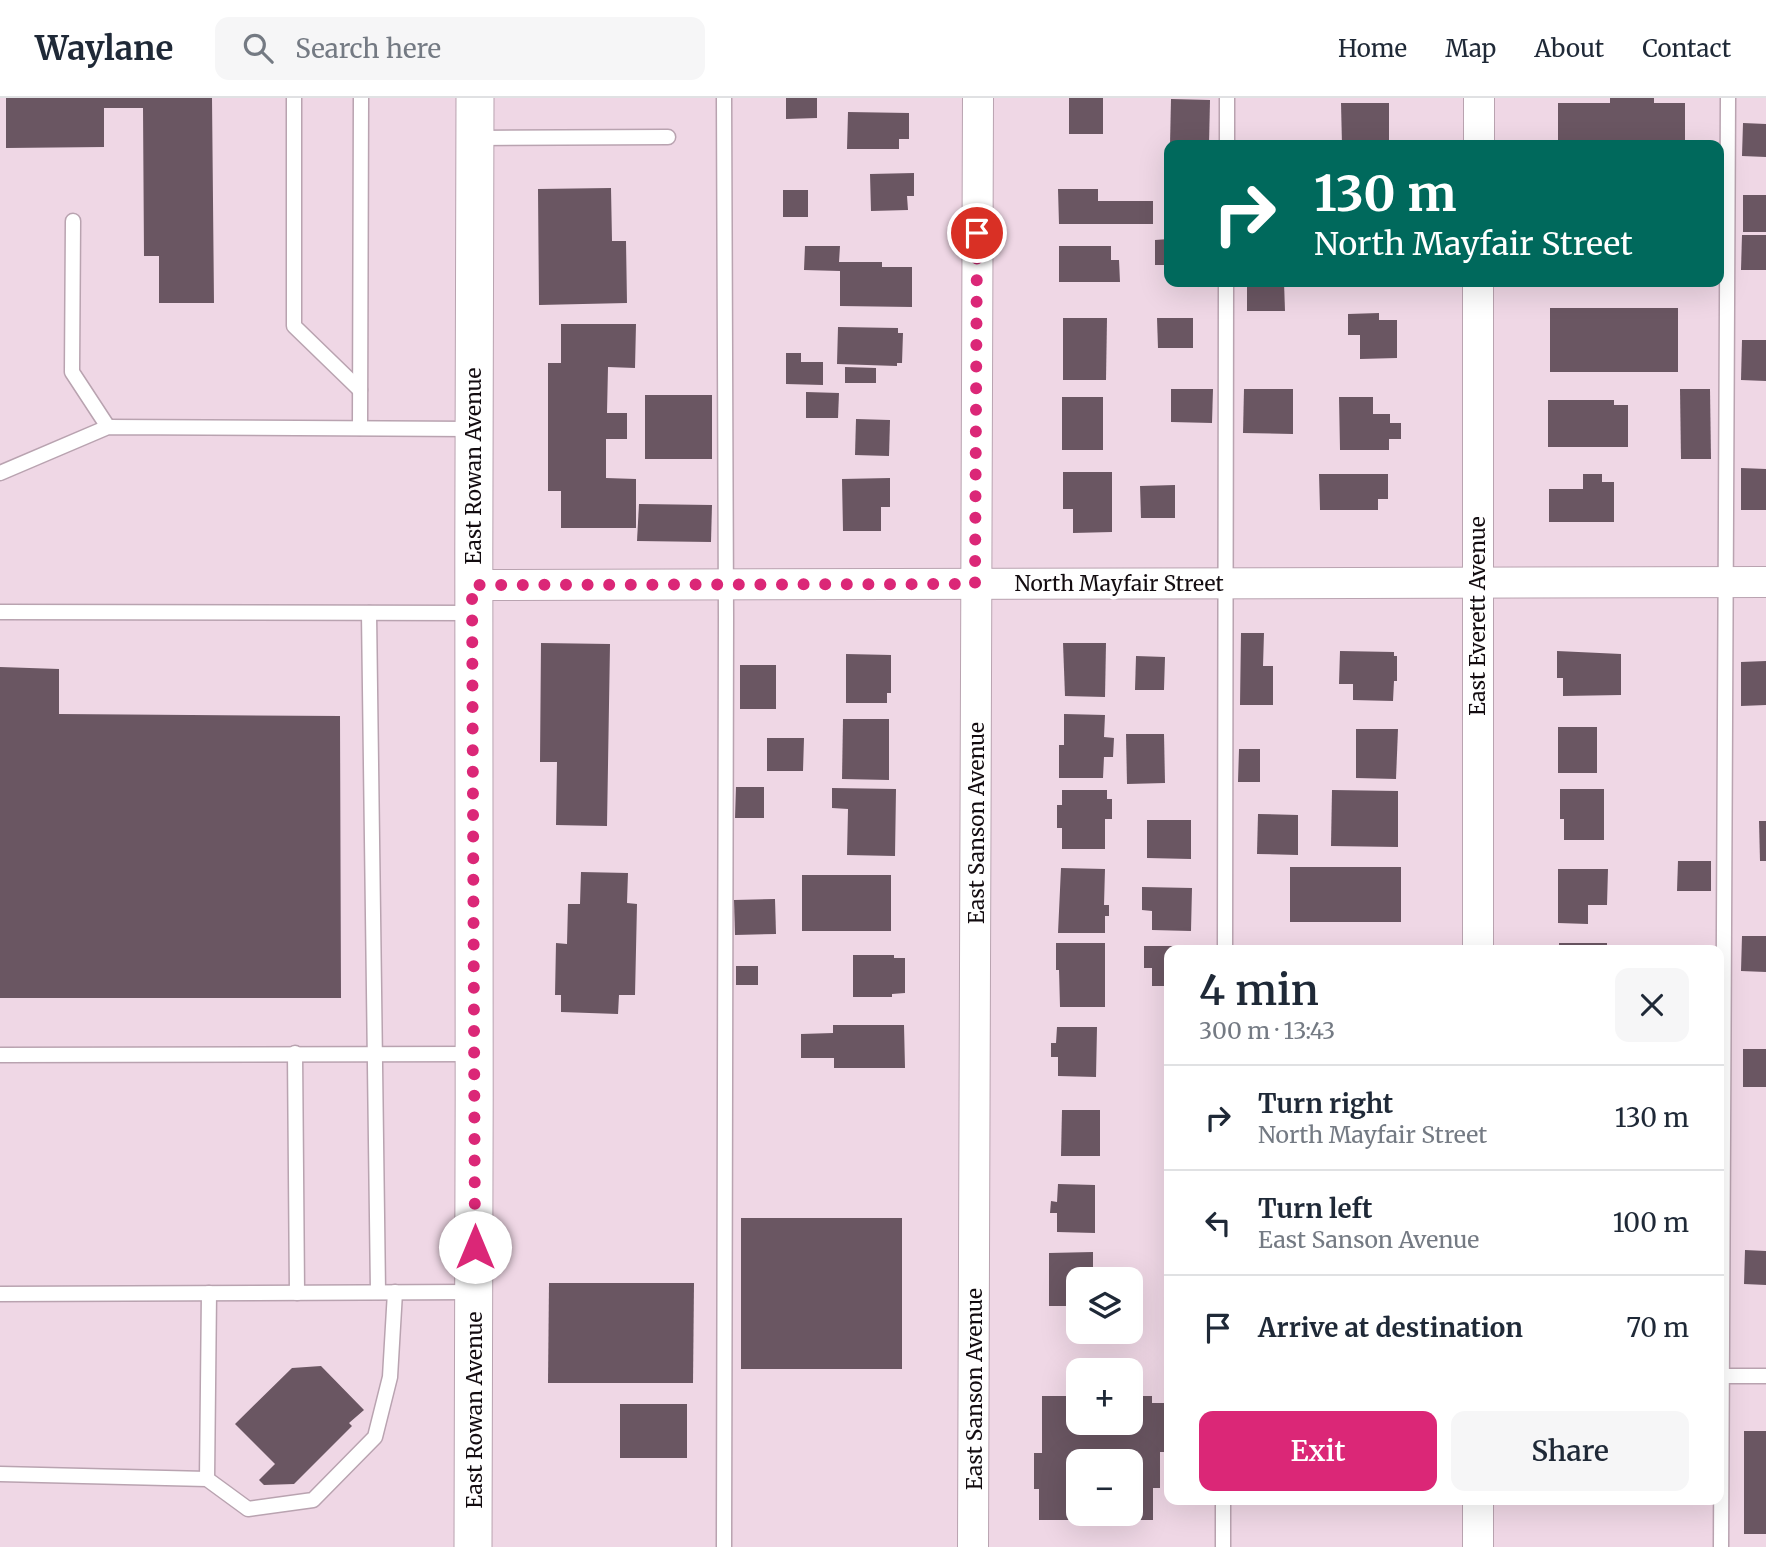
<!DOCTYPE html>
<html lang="en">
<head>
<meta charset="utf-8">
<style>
	body { margin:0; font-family:Merriweather,serif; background:#f6f6f7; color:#1f2937; height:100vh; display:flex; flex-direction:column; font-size:26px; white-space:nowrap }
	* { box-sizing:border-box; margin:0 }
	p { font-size:23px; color:#747a83 }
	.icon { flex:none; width:38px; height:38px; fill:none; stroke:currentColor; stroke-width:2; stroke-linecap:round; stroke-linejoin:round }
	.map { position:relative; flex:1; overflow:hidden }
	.sheet { position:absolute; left:1164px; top:847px; width:560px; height:560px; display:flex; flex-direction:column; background:#fff; border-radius:14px; box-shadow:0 7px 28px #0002 }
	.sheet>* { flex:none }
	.top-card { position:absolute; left:1164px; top:42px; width:560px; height:147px; border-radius:14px; box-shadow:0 7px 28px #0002; background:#00695c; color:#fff; overflow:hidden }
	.buttons { position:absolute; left:1066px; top:1169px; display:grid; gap:14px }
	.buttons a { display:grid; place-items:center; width:77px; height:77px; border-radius:14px; background:#fff; box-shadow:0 7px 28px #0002; font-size:35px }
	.pin { position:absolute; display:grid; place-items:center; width:60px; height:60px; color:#fff; margin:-30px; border:4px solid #fff; border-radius:50%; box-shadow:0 2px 7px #0007 }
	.me { position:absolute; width:77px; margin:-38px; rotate:0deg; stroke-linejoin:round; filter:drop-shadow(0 0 5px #0008) }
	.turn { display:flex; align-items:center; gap:24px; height:147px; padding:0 35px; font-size:32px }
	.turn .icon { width:91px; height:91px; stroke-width:2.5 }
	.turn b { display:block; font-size:49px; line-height:60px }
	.round { display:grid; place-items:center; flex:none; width:74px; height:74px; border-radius:14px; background:#f6f6f7 }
	.headline { display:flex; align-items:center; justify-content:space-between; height:119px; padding:0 35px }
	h1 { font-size:42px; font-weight:600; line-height:52px }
	.primary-button { display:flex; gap:14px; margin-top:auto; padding:14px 35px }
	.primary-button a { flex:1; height:80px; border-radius:14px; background:#db2777; color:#fff; font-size:28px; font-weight:600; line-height:80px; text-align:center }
	.primary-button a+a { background:#f6f6f7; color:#1f2937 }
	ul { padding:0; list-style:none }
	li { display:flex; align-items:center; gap:21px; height:105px; padding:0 35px; border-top:2px solid #e0e1e3 }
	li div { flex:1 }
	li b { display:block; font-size:26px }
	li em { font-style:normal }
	header { display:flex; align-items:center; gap:42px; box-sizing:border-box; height:98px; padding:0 35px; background:#fff; border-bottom:2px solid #e0e1e3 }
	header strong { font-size:33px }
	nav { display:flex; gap:38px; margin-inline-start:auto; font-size:24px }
	.search { width:490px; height:63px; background:#f6f6f7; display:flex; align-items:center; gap:18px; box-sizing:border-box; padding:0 24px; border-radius:14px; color:#747a83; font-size:26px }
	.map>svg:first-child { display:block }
	.building { fill:#6a5662; fill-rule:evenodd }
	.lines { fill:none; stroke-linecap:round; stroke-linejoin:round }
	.service-casing { stroke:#b9a3b0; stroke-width:17 }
	.minor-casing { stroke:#b9a3b0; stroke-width:32 }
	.tertiary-casing { stroke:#b9a3b0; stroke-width:39 }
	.service { stroke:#fff; stroke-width:14 }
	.minor { stroke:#fff; stroke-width:30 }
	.tertiary { stroke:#fff; stroke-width:37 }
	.route { stroke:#db2777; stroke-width:12; stroke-dasharray:0 21.6 }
	.labels { text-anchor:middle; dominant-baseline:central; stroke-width:7; stroke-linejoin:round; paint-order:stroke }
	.street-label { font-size:21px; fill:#130c10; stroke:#fff }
</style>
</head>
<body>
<header>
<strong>Waylane</strong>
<div class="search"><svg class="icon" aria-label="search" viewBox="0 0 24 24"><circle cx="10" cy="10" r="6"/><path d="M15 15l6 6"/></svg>Search here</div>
<nav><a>Home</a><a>Map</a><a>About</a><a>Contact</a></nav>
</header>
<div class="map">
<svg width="1766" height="1449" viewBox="0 0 1766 1449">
	<rect width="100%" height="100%" fill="#efd7e5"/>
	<g class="building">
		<polygon points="6,0 212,0 214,205 159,205 159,158 144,158 143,10 104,10 104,49 6,50"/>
		<polygon points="786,0 817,0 817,20 786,21"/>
		<rect x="1069" y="0" width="34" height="36"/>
		<polygon points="1610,0 1654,0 1654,5 1685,5 1685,47 1558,47 1558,5 1610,5"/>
		<polygon points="1171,1 1210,2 1209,47 1170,47"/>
		<polygon points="1341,5 1389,5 1389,47 1342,47"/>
		<polygon points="848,14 909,15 909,41 899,41 899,51 847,51"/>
		<polygon points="1743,25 1766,26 1766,59 1742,58"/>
		<polygon points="914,75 914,98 907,98 908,112 871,113 870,76"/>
		<polygon points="611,90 612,143 626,143 627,205 539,207 538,91"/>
		<polygon points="1058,91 1098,91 1098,103 1153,103 1153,126 1059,126"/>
		<rect x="783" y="92" width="25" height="27"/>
		<rect x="1743" y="97" width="23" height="37"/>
		<polygon points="1742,137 1766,137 1766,172 1741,172"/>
		<polygon points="1169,141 1169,167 1155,167 1155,142"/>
		<polygon points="805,148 840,148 839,164 882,164 882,169 912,169 912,209 840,208 840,173 804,172"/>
		<polygon points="1059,148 1111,148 1111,162 1119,162 1120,184 1059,184"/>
		<polygon points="1247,184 1284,184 1285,213 1247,213"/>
		<rect x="1550" y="210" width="128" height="64"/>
		<polygon points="1379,215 1379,222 1397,222 1397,260 1360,261 1360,237 1348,237 1348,216"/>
		<polygon points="1063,220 1107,220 1106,282 1063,282"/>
		<polygon points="1157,220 1193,220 1193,250 1158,250"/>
		<polygon points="561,226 636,226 635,270 608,269 607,315 627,315 627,341 606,341 606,380 636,381 636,430 561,430 561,393 548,393 548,265 561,265"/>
		<polygon points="838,229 898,230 898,235 903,235 902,265 897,265 897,268 837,266"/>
		<polygon points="1742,242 1766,242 1766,283 1741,282"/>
		<polygon points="786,255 801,255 801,264 823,264 823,287 786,286"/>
		<polygon points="845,269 876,270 876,285 845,285"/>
		<polygon points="1171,291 1213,291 1212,325 1171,324"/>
		<polygon points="1244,291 1293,291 1293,336 1243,335"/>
		<polygon points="1680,291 1710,291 1711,361 1681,361"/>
		<polygon points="806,294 839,295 838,320 806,320"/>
		<rect x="645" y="297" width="67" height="64"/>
		<rect x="1062" y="299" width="41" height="53"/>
		<polygon points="1339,299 1373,299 1373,316 1390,316 1390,325 1401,325 1401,341 1389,341 1389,352 1340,352"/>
		<polygon points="1548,302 1614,302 1614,307 1628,307 1628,349 1548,349"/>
		<polygon points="856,321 890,322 889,358 855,357"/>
		<polygon points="1741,370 1766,371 1766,412 1741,412"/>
		<polygon points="1063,374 1112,374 1112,434 1073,435 1073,411 1063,411"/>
		<polygon points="1319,376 1388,376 1388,401 1378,401 1378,412 1320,412"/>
		<polygon points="1583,376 1602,376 1602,384 1614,384 1614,424 1549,424 1549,391 1583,391"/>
		<polygon points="890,380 890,409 881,409 881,433 843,433 842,381"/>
		<polygon points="1175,387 1175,420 1141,420 1140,388"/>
		<polygon points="639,406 712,407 711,444 637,443"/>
		<polygon points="1241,535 1264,535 1263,568 1273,568 1273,607 1240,607"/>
		<polygon points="541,545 610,546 607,728 556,727 557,664 540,664"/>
		<polygon points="1063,545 1106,545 1105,599 1065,598"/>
		<polygon points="1340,553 1394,554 1394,558 1397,558 1397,583 1394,583 1393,603 1353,602 1353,586 1339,586"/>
		<polygon points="1557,553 1621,556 1621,597 1563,598 1563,580 1557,580"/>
		<polygon points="846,556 891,557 891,595 887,595 887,605 846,605"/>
		<polygon points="1136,558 1165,559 1164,592 1135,592"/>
		<polygon points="1766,563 1766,607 1741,608 1741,564"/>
		<rect x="740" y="567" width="36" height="44"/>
		<polygon points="0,569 59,571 59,616 340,618 341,900 0,900"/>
		<polygon points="1064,616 1105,617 1104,639 1114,640 1113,659 1104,659 1103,680 1059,680 1059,647 1064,647"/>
		<polygon points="843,621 889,621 889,682 842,681"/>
		<rect x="1558" y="629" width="39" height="46"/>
		<polygon points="1356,631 1398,631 1396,681 1356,680"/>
		<polygon points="1126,636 1164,636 1165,685 1127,686"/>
		<polygon points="767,640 804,640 803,673 767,673"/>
		<polygon points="1239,651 1260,651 1260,684 1238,684"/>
		<polygon points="736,689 764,689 764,720 735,720"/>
		<polygon points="832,690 896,691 895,758 847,757 848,711 832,710"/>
		<polygon points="1560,691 1604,691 1604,742 1564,742 1564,721 1560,721"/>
		<polygon points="1062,692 1107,692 1107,701 1112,701 1112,721 1105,721 1105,751 1062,751 1062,730 1057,730 1057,707 1062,707"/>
		<polygon points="1332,692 1398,693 1398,749 1331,748"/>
		<polygon points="1258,716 1298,717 1298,757 1257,756"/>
		<polygon points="1147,722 1191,722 1191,761 1147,760"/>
		<polygon points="1759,723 1766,723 1766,763 1760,763"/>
		<polygon points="1678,763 1711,763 1711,793 1677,793"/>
		<rect x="1290" y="769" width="111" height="55"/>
		<polygon points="1061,770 1105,771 1104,807 1109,807 1109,818 1105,818 1105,835 1058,835"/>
		<polygon points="1558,771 1608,771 1607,807 1588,807 1588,826 1558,825"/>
		<polygon points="581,774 628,775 627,805 637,806 635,897 619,897 618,916 561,914 561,897 555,897 556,845 567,846 568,806 580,806"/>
		<rect x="802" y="777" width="89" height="56"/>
		<polygon points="1142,789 1192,790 1191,833 1152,832 1152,813 1142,812"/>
		<polygon points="775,801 776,836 735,837 734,802"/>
		<polygon points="1742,838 1766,838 1766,874 1741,873"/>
		<polygon points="1056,845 1105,845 1105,909 1060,909 1059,872 1056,872"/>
		<rect x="1559" y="845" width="48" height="7"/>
		<polygon points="1144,848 1189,848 1189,852 1169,852 1169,888 1152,888 1152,870 1144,870"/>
		<polygon points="853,857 894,857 894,860 905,860 905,895 892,896 892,899 853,899"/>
		<rect x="736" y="868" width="22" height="19"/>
		<polygon points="833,927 904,927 905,970 834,970 834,960 801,960 801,936 833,935"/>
		<polygon points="1057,929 1097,929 1096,979 1058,978 1058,959 1051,959 1051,945 1056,945"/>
		<rect x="1743" y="951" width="23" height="38"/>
		<polygon points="1062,1012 1100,1012 1100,1058 1061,1058"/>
		<polygon points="1058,1086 1095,1087 1095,1135 1057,1134 1057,1115 1050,1115 1051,1103 1057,1104"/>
		<rect x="741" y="1120" width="161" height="151"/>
		<polygon points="1745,1152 1766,1153 1766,1187 1744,1186"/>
		<polygon points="1093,1154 1093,1181 1078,1181 1078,1208 1049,1208 1049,1155"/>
		<polygon points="549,1185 694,1185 693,1285 548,1285"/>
		<polygon points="321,1268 364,1312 349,1325 352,1328 294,1386 264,1387 259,1382 275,1366 235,1326 292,1270"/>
		<path d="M1042,1298H1078V1325H1130V1298H1152V1305H1169V1354H1160V1390H1153V1422H1039V1391H1034V1355H1042ZM1078,1363H1130V1416H1078Z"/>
		<rect x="620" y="1306" width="67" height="54"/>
		<rect x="1744" y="1333" width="22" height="103"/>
	</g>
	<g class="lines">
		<g class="service-casing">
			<g id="service">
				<polyline points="294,0 294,228 360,292"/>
				<polyline points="476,40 668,39"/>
				<polyline points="1227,47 1227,0"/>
				<polyline points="73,123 72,274 108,329"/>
				<polyline points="360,330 361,0"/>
				<polyline points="0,375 108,329 472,331"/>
				<polyline points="0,514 473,515"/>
				<polyline points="369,515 378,1194"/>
				<polyline points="1225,852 1226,184"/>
				<polyline points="295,955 297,1195"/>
				<polyline points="0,957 475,956"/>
				<polyline points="0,1196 474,1194"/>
				<polyline points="1722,1278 1766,1278"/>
				<polyline points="0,1376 207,1381 248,1411 313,1402 375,1339 390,1279 395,1194"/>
				<polyline points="207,1381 209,1195"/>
				<polyline points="1223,1402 1223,1449"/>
				<polyline points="724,1449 726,518 724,0"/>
				<polyline points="1721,1449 1728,0"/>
			</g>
		</g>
		<g class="minor-casing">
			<g id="minor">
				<polyline points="1479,47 1479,0"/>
				<polyline points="472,487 1766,484"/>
				<polyline points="1478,852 1478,184"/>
				<polyline points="1478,1402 1478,1449"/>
				<polyline points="973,1449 978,0"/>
			</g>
		</g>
		<g class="tertiary-casing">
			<path id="tertiary" d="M473,1449C476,966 472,483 475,0"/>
		</g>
		<use href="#service" class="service"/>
		<use href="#minor" class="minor"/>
		<use href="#tertiary" class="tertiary"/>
	</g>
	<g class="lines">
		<polyline class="route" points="475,1149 472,487 975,486 977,135"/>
	</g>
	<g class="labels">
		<g class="street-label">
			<text transform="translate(473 368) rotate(-90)">East Rowan Avenue</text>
			<text x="1119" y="485">North Mayfair Street</text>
			<text transform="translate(1477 518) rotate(-90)">East Everett Avenue</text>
			<text transform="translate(976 725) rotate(-90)">East Sanson Avenue</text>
			<text transform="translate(974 1291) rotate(-90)">East Sanson Avenue</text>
			<text transform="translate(474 1312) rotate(-90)">East Rowan Avenue</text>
		</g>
	</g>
</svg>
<div class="buttons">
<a><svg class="icon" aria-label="layers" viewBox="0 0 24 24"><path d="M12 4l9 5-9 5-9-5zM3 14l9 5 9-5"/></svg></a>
<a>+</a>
<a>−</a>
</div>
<div class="pin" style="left:977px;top:135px;background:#d93025"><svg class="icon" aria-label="arrive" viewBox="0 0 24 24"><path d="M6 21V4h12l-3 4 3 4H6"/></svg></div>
<svg class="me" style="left:475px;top:1149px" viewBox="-20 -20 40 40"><circle r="19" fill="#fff"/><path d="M0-13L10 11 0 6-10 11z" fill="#db2777"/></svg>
<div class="top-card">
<div class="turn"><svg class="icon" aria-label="right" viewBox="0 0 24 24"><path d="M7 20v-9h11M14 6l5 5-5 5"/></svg><div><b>130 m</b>North Mayfair Street</div></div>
</div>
<section class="sheet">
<div class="headline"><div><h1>4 min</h1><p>300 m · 13:43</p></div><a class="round"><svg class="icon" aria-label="close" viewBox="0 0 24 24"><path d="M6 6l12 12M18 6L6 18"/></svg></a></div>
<ul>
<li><svg class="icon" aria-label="right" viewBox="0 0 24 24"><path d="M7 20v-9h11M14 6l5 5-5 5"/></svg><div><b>Turn right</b><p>North Mayfair Street</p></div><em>130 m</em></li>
<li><svg class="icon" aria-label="left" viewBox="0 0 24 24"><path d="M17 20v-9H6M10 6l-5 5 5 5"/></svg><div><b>Turn left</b><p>East Sanson Avenue</p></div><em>100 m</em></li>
<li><svg class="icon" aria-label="arrive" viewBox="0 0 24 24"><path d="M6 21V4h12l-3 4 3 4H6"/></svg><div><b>Arrive at destination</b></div><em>70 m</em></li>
</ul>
<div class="primary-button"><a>Exit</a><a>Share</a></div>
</section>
</div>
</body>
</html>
